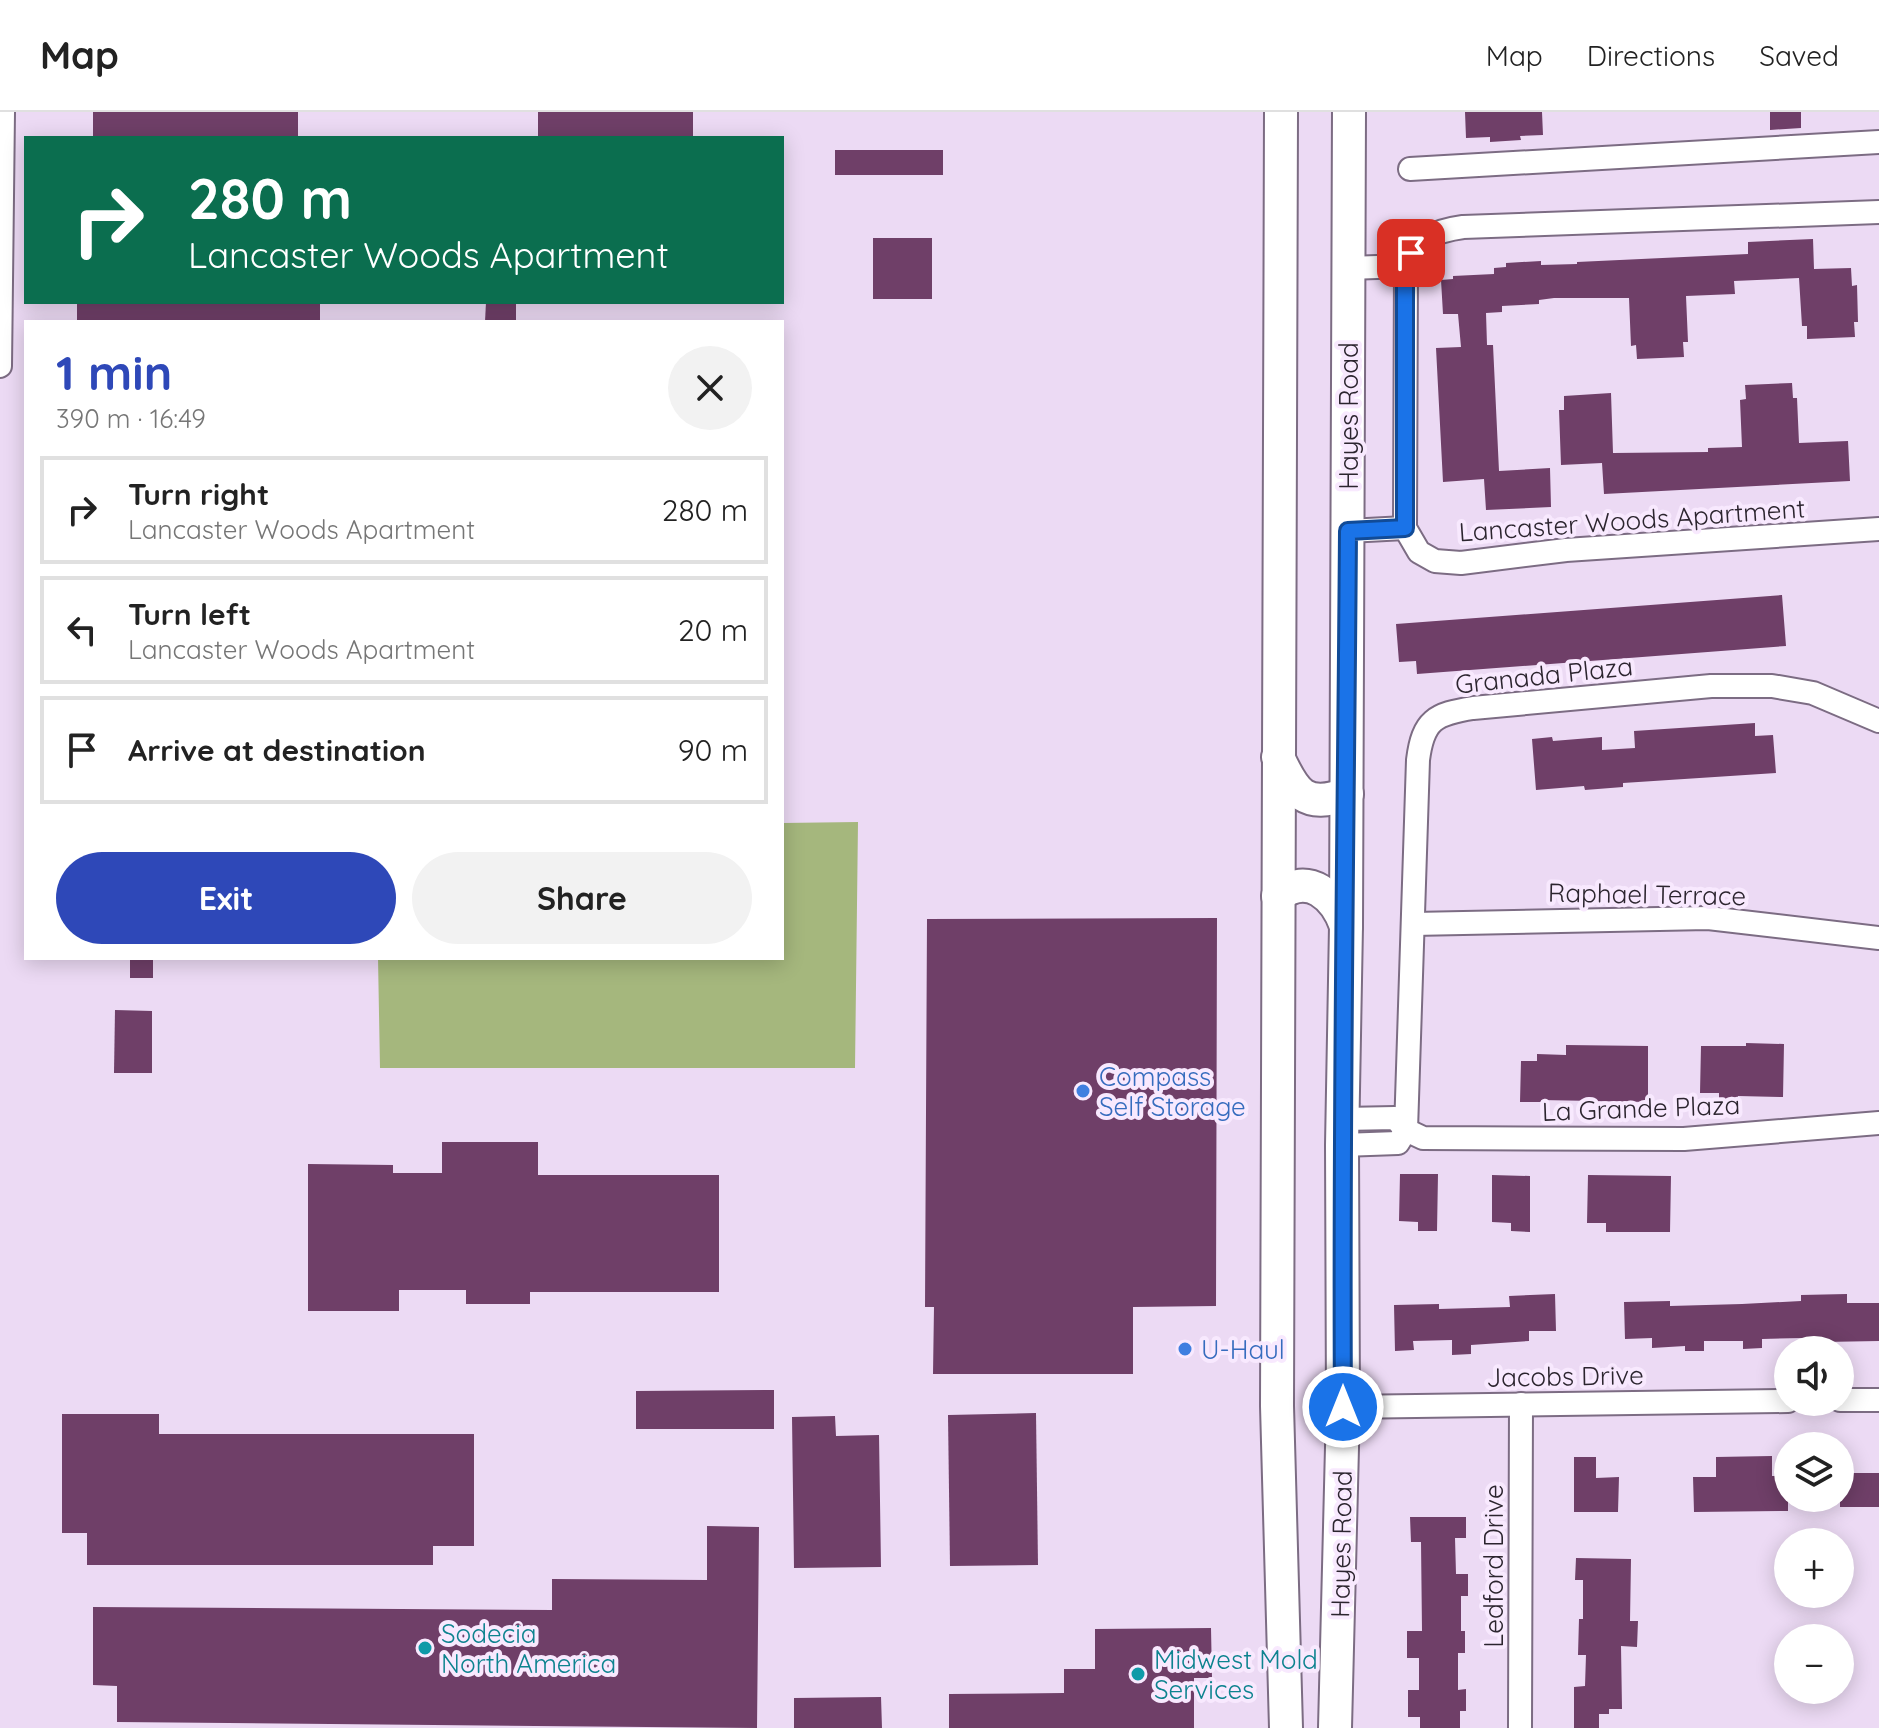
<!DOCTYPE html>
<html lang="en">
<head>
<meta charset="utf-8">
<style>
	body { margin:0; font-family:Quicksand,sans-serif; background:#f2f2f2; color:#222; height:100vh; display:flex; flex-direction:column; font-size:30px; white-space:nowrap }
	* { box-sizing:border-box; margin:0 }
	p { font-size:26px; color:#767676 }
	.icon { flex:none; width:44px; height:44px; fill:none; stroke:currentColor; stroke-width:2; stroke-linecap:round; stroke-linejoin:round }
	.map { position:relative; flex:1; overflow:hidden }
	.details { position:absolute; left:24px; top:208px; width:760px; height:640px; display:flex; flex-direction:column; background:#fff; border-radius:0px; box-shadow:0 4px 20px #0003 }
	.details>* { flex:none }
	.guide { position:absolute; left:24px; top:24px; width:760px; height:168px; border-radius:0px; box-shadow:0 4px 20px #0003; background:#0b6e4f; color:#fff; overflow:hidden }
	.tools { position:absolute; left:1774px; top:1224px; display:grid; gap:16px }
	.tools a { display:grid; place-items:center; width:80px; height:80px; border-radius:50%; background:#fff; box-shadow:0 4px 20px #0003; font-size:40px }
	.pin { position:absolute; display:grid; place-items:center; width:68px; height:68px; color:#fff; margin:-34px; border-radius:16px; box-shadow:0 4px 12px #0006 }
	.me { position:absolute; width:88px; margin:-44px; rotate:0deg; stroke-linejoin:round; filter:drop-shadow(0 0 6px #0008) }
	.turn { display:flex; align-items:center; gap:28px; height:168px; padding:0 32px; font-size:36px }
	.turn .icon { width:104px; height:104px; stroke-width:2.5 }
	.turn b { display:block; font-size:56px; line-height:68px }
	.round { display:grid; place-items:center; flex:none; width:84px; height:84px; border-radius:42px; background:#f2f2f2 }
	.head { display:flex; align-items:center; justify-content:space-between; height:136px; padding:0 32px }
	h1 { font-size:48px; font-weight:700; line-height:60px; color:#2e48b8 }
	.action { display:flex; gap:16px; margin-top:auto; padding:16px 32px }
	.action a { flex:1; height:92px; border-radius:48px; background:#2e48b8; color:#fff; font-size:32px; font-weight:700; line-height:92px; text-align:center }
	.action a+a { background:#f2f2f2; color:#222 }
	ul { padding:0; list-style:none }
	li { display:flex; align-items:center; gap:24px; height:108px; margin:0 16px 12px; padding:0 16px; border:4px solid #e0e0e0; border-radius:0px }
	li div { flex:1 }
	li b { display:block; font-size:30px }
	li em { font-style:normal }
	header { display:flex; align-items:center; gap:48px; box-sizing:border-box; height:112px; padding:0 40px; background:#fff; border-bottom:2px solid #e0e0e0 }
	header strong { font-size:38px }
	nav { display:flex; gap:44px; margin-inline-start:auto; font-size:28px }
	.map>svg:first-child { display:block }
	.green { fill:#a5b77d }
	.building { fill:#6f3f68 }
	.lines { fill:none; stroke-linecap:round; stroke-linejoin:round }
	.street-casing { stroke:#7c6c83; stroke-width:26 }
	.secondary-casing { stroke:#7c6c83; stroke-width:36 }
	.street { stroke:#fff; stroke-width:22 }
	.secondary { stroke:#fff; stroke-width:32 }
	.route-casing { stroke:#114b97; stroke-width:20 }
	.route { stroke:#1a73e8; stroke-width:14 }
	.shop-dot { fill:#3f7fe0; stroke:#f8e9fe; stroke-width:3 }
	.culture-dot { fill:#0f9aa8; stroke:#f8e9fe; stroke-width:3 }
	.labels { text-anchor:middle; dominant-baseline:central; stroke-width:8; stroke-linejoin:round; paint-order:stroke }
	.street-label { font-size:26px; fill:#2c252f; stroke:#f8e9fe }
	.shop-label { font-size:26px; fill:#366cbe; stroke:#f8e9fe; text-anchor:start }
	.culture-label { font-size:26px; fill:#0d838f; stroke:#f8e9fe; text-anchor:start }
</style>
</head>
<body>
<header>
<strong>Map</strong>
<nav><a>Map</a><a>Directions</a><a>Saved</a></nav>
</header>
<div class="map">
<svg width="1879" height="1616" viewBox="0 0 1879 1616">
	<rect width="100%" height="100%" fill="#ecdaf4"/>
	<polygon class="green" points="858,710 855,956 380,956 378,846 782,846 782,711"/>
	<g class="building">
		<rect x="93" y="0" width="205" height="26"/>
		<rect x="538" y="0" width="155" height="26"/>
		<polygon points="1465,0 1542,0 1543,23 1520,24 1521,28 1490,30 1490,25 1466,26"/>
		<polygon points="1770,0 1801,0 1801,16 1770,18"/>
		<rect x="835" y="38" width="108" height="25"/>
		<rect x="873" y="126" width="59" height="61"/>
		<polygon points="1813,127 1814,157 1851,156 1852,174 1857,173 1858,210 1854,210 1855,225 1807,227 1807,214 1802,214 1799,166 1734,169 1735,182 1686,184 1688,230 1683,230 1684,245 1637,247 1636,233 1631,234 1629,186 1554,186 1539,188 1539,192 1502,194 1502,200 1486,201 1487,233 1493,233 1499,359 1550,356 1551,395 1486,398 1484,367 1443,370 1436,236 1461,235 1458,202 1443,202 1441,168 1453,167 1453,164 1494,162 1494,156 1506,155 1506,151 1541,149 1541,153 1577,152 1577,150 1748,142 1748,130"/>
		<rect x="77" y="190" width="243" height="20"/>
		<polygon points="486,190 516,190 516,210 485,210"/>
		<polygon points="1792,271 1793,286 1797,286 1799,331 1848,329 1850,369 1604,382 1602,351 1561,353 1559,298 1564,298 1564,284 1611,281 1613,341 1708,340 1708,336 1742,335 1740,288 1746,287 1745,273"/>
		<polygon points="1782,483 1786,534 1417,562 1416,549 1399,550 1396,512"/>
		<polygon points="1755,611 1755,624 1773,623 1776,661 1623,671 1623,675 1585,678 1584,674 1536,678 1532,627 1552,625 1553,629 1602,625 1602,638 1635,636 1634,619"/>
		<polygon points="1217,806 1216,1194 1133,1195 1133,1262 933,1262 934,1195 925,1195 927,807"/>
		<rect x="130" y="846" width="23" height="20"/>
		<polygon points="115,898 152,899 152,961 114,961"/>
		<polygon points="1746,931 1784,932 1783,985 1738,984 1738,990 1719,990 1719,981 1700,981 1701,934 1746,934"/>
		<polygon points="1566,933 1648,934 1648,990 1541,988 1542,990 1520,990 1521,949 1537,949 1537,942 1566,943"/>
		<polygon points="442,1030 538,1030 538,1063 719,1063 719,1180 530,1180 530,1192 466,1192 466,1178 399,1178 399,1199 308,1199 308,1052 393,1053 393,1061 442,1061"/>
		<polygon points="1400,1062 1438,1062 1437,1119 1418,1119 1418,1110 1399,1109"/>
		<polygon points="1492,1063 1530,1064 1530,1120 1511,1119 1511,1111 1492,1110"/>
		<polygon points="1588,1063 1671,1064 1670,1120 1606,1120 1606,1111 1587,1111"/>
		<polygon points="1555,1182 1556,1219 1529,1219 1529,1229 1471,1233 1471,1242 1452,1243 1452,1228 1413,1229 1414,1238 1395,1239 1394,1193 1439,1192 1439,1197 1510,1195 1509,1184"/>
		<polygon points="1847,1182 1847,1191 1879,1191 1879,1229 1823,1230 1823,1238 1802,1238 1802,1226 1762,1227 1762,1236 1743,1237 1743,1229 1704,1229 1704,1239 1685,1239 1685,1234 1652,1236 1652,1226 1625,1227 1624,1190 1670,1189 1670,1194 1742,1192 1801,1189 1801,1183"/>
		<polygon points="774,1278 774,1317 636,1317 636,1279"/>
		<polygon points="1036,1301 1038,1453 950,1454 948,1303"/>
		<polygon points="62,1302 159,1302 159,1322 474,1322 474,1434 433,1434 433,1453 87,1453 87,1421 62,1421"/>
		<polygon points="835,1304 836,1324 879,1323 881,1455 794,1456 792,1305"/>
		<polygon points="1772,1344 1772,1364 1788,1364 1788,1399 1694,1400 1693,1365 1716,1365 1716,1345"/>
		<polygon points="1574,1345 1596,1345 1596,1366 1619,1365 1618,1400 1574,1400"/>
		<rect x="1840" y="1361" width="39" height="34"/>
		<polygon points="1410,1405 1466,1405 1466,1426 1455,1426 1456,1462 1468,1462 1468,1484 1461,1484 1461,1519 1465,1519 1465,1541 1458,1541 1458,1578 1466,1577 1466,1599 1460,1599 1460,1616 1420,1616 1420,1605 1408,1605 1408,1578 1419,1578 1419,1546 1407,1546 1407,1519 1422,1519 1421,1430 1411,1430"/>
		<polygon points="707,1414 759,1415 757,1616 117,1610 117,1574 93,1573 93,1495 552,1498 552,1467 707,1468"/>
		<polygon points="1576,1446 1631,1447 1630,1509 1638,1509 1637,1535 1621,1534 1622,1597 1609,1597 1609,1602 1599,1602 1599,1616 1574,1616 1574,1575 1585,1574 1586,1543 1578,1543 1579,1507 1583,1507 1583,1468 1575,1468"/>
		<polygon points="1211,1516 1212,1566 1194,1566 1194,1616 949,1616 949,1582 1064,1581 1064,1557 1095,1557 1095,1517"/>
		<polygon points="881,1585 882,1616 794,1616 794,1586"/>
	</g>
	<g class="lines">
		<g class="street-casing">
			<g id="street">
				<polyline points="1410,57 1879,30"/>
				<path d="M1879,100L1463,115C1434,119 1417,127 1406,154L1405,416L1419,440L1435,449L1461,451L1566,438L1879,417"/>
				<polyline points="1348,156 1406,154"/>
				<polyline points="0,254 3,0"/>
				<polyline points="1348,419 1405,416"/>
				<polyline points="1413,812 1708,806 1879,826"/>
				<polyline points="1343,1007 1395,1006 1406,1018 1423,1026 1684,1027 1879,1011"/>
				<path d="M1406,1018L1418,648C1423,608 1435,602 1473,596L1711,574H1772L1813,581L1879,609"/>
				<polyline points="1342,1033 1398,1031 1406,1018"/>
				<polyline points="1840,1288 1879,1288"/>
				<polyline points="1343,1295 1788,1289"/>
				<polyline points="1520,1616 1521,1292"/>
			</g>
		</g>
		<g class="secondary-casing">
			<g id="secondary">
				<polyline points="1281,0 1277,1294 1286,1616"/>
				<path d="M1278,645C1295,682 1305,697 1347,682"/>
				<path d="M1278,784C1308,758 1336,785 1346,814"/>
				<polyline points="1335,1616 1343,1295 1342,1033 1346,814 1349,0"/>
			</g>
		</g>
		<use href="#street" class="street"/>
		<use href="#secondary" class="secondary"/>
	</g>
	<g class="lines">
		<g class="route-casing">
			<path id="route" d="M1343,1295C1341,1003 1346,711 1348,419L1405,416V164L1406,154L1411,141"/>
		</g>
		<use href="#route" class="route"/>
	</g>
	<g class="shop-dot">
		<circle cx="1083" cy="979" r="8"/>
		<circle cx="1185" cy="1237" r="8"/>
	</g>
	<g class="culture-dot">
		<circle cx="425" cy="1536" r="8"/>
		<circle cx="1138" cy="1562" r="8"/>
	</g>
	<g class="labels">
		<g class="street-label">
			<text transform="translate(1348 304) rotate(-90)">Hayes Road</text>
			<text transform="translate(1632 408) rotate(-4)">Lancaster Woods Apartment</text>
			<text transform="translate(1544 563) rotate(-6)">Granada Plaza</text>
			<text transform="translate(1647 782) rotate(1)">Raphael Terrace</text>
			<text transform="translate(1641 996) rotate(-2)">La Grande Plaza</text>
			<text transform="translate(1565 1264) rotate(-1)">Jacobs Drive</text>
			<text transform="translate(1341 1432) rotate(-89)">Hayes Road</text>
			<text transform="translate(1493 1454) rotate(-90)">Ledford Drive</text>
		</g>
		<g class="shop-label">
			<text x="1099" y="964">Compass<tspan x="1099" dy="30">Self Storage</tspan></text>
			<text x="1201" y="1237">U-Haul</text>
		</g>
		<g class="culture-label">
			<text x="441" y="1521">Sodecia<tspan x="441" dy="30">North America</tspan></text>
			<text x="1154" y="1547">Midwest Mold<tspan x="1154" dy="30">Services</tspan></text>
		</g>
	</g>
</svg>
<div class="tools">
<a><svg class="icon" aria-label="sound" viewBox="0 0 24 24"><path d="M4 9h4l5-4v14l-5-4H4zM17 9q2 3 0 6"/></svg></a>
<a><svg class="icon" aria-label="layers" viewBox="0 0 24 24"><path d="M12 4l9 5-9 5-9-5zM3 14l9 5 9-5"/></svg></a>
<a>+</a>
<a>−</a>
</div>
<div class="pin" style="left:1411px;top:141px;background:#d93025"><svg class="icon" aria-label="arrive" viewBox="0 0 24 24"><path d="M6 21V4h12l-3 4 3 4H6"/></svg></div>
<svg class="me" style="left:1343px;top:1295px" viewBox="-20 -20 40 40"><circle r="17" fill="#1a73e8" stroke="#fff" stroke-width="3"/><path d="M0-11L8 9 0 5-8 9z" fill="#fff"/></svg>
<div class="guide">
<div class="turn"><svg class="icon" aria-label="right" viewBox="0 0 24 24"><path d="M7 20v-9h11M14 6l5 5-5 5"/></svg><div><b>280 m</b>Lancaster Woods Apartment</div></div>
</div>
<section class="details">
<div class="head"><div><h1>1 min</h1><p>390 m · 16:49</p></div><a class="round"><svg class="icon" aria-label="close" viewBox="0 0 24 24"><path d="M6 6l12 12M18 6L6 18"/></svg></a></div>
<ul>
<li><svg class="icon" aria-label="right" viewBox="0 0 24 24"><path d="M7 20v-9h11M14 6l5 5-5 5"/></svg><div><b>Turn right</b><p>Lancaster Woods Apartment</p></div><em>280 m</em></li>
<li><svg class="icon" aria-label="left" viewBox="0 0 24 24"><path d="M17 20v-9H6M10 6l-5 5 5 5"/></svg><div><b>Turn left</b><p>Lancaster Woods Apartment</p></div><em>20 m</em></li>
<li><svg class="icon" aria-label="arrive" viewBox="0 0 24 24"><path d="M6 21V4h12l-3 4 3 4H6"/></svg><div><b>Arrive at destination</b></div><em>90 m</em></li>
</ul>
<div class="action"><a>Exit</a><a>Share</a></div>
</section>
</div>
</body>
</html>
